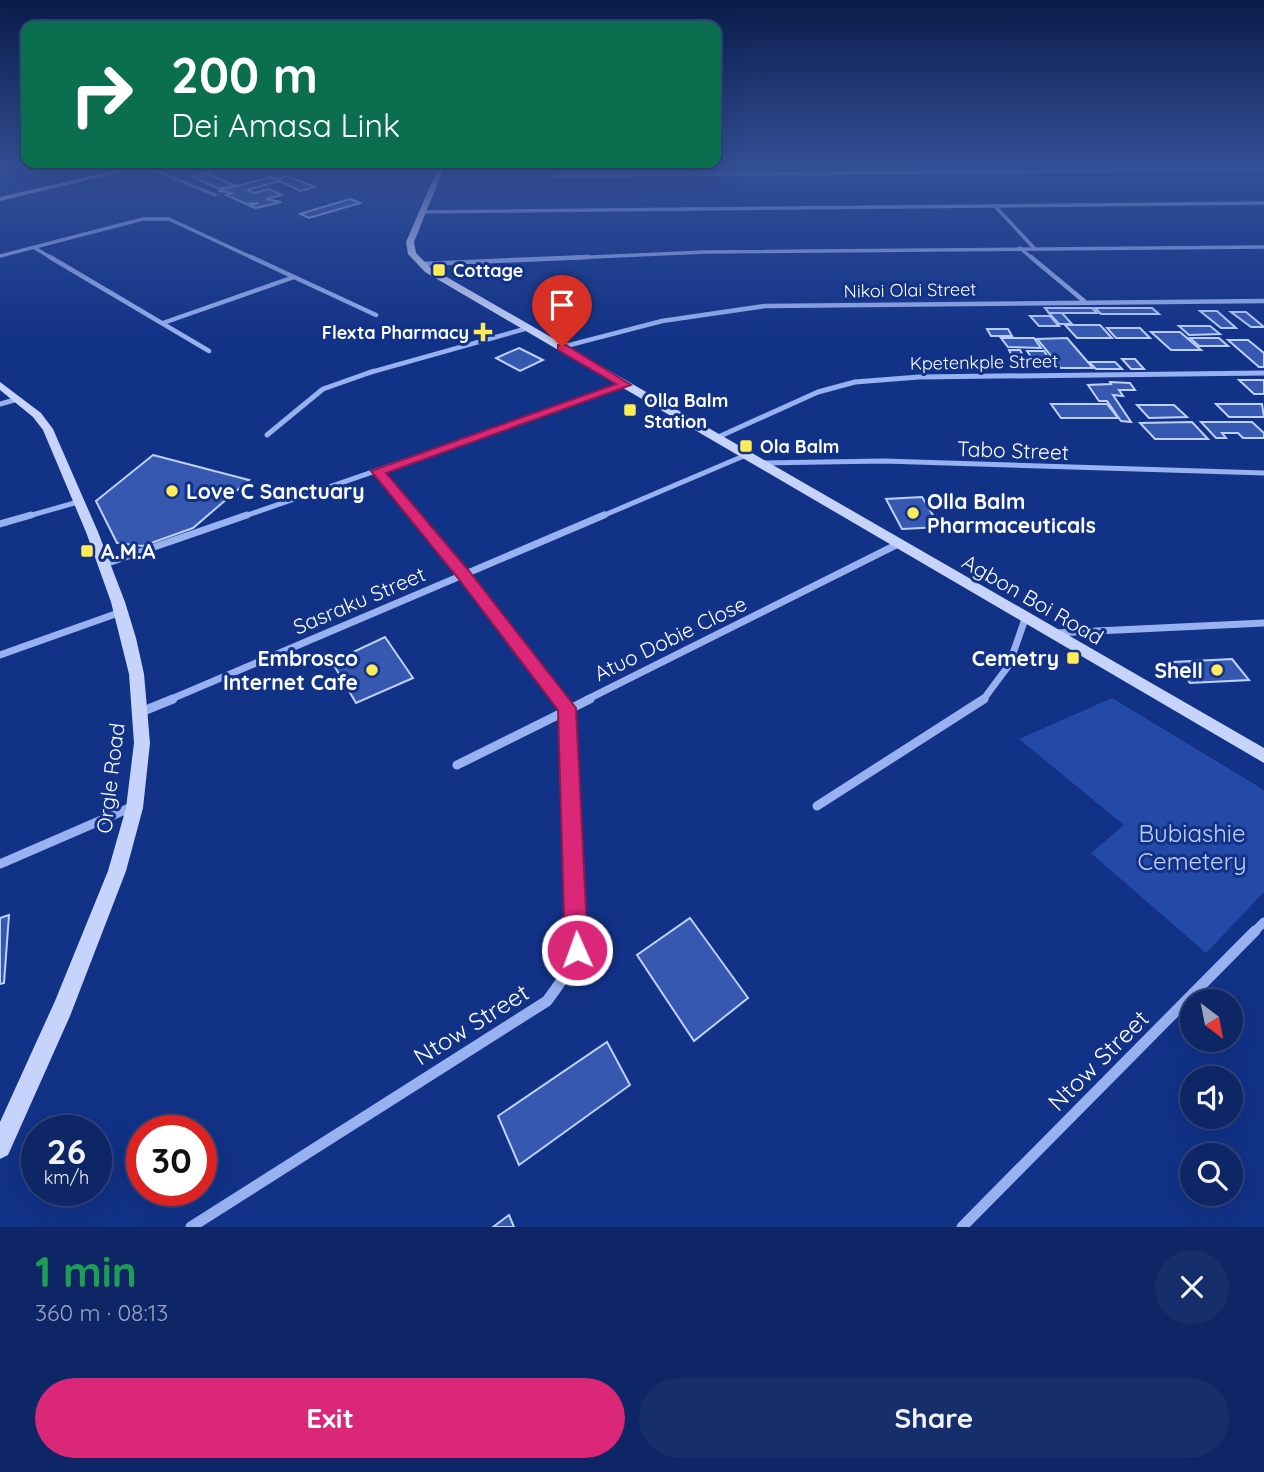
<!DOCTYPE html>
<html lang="en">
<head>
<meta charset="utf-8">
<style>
	body { margin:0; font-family:Quicksand,sans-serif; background:#172e6c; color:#f1f3f6; height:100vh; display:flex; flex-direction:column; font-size:26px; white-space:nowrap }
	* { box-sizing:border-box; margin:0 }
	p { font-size:23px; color:#9ba5bf }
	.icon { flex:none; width:38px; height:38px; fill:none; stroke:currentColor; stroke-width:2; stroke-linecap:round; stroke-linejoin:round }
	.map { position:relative; height:1227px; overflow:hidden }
	.drawer { display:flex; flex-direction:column; background:#0e2666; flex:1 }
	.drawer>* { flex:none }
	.hud { position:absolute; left:21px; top:21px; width:700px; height:147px; border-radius:14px; box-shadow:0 7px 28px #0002,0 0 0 2px #2e437a; background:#0b6e4f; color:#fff; overflow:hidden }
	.needle { width:46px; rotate:148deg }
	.buttons { position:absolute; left:1180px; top:989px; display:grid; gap:14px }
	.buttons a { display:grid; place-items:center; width:63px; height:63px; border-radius:50%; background:#0e2666; box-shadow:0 7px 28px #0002,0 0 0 2px #2e437a; font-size:35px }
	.speed { position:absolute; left:21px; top:1115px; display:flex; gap:14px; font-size:35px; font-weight:700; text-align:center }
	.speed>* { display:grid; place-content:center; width:91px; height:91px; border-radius:50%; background:#0e2666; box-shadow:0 7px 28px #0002,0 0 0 2px #2e437a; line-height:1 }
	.speed small { font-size:18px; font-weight:400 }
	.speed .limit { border:10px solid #d22; background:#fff; color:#111 }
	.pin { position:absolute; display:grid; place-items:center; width:60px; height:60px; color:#fff; margin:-72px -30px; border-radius:50% 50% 50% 0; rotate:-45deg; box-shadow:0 0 7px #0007 }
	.pin .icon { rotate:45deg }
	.me { position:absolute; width:77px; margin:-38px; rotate:358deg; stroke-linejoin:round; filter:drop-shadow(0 0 5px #0008) }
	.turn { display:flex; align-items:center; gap:24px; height:147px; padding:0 35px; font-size:32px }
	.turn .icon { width:91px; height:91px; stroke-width:2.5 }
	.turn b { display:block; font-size:49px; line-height:60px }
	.round { display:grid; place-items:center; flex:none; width:74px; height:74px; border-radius:37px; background:#172e6c }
	.headline { display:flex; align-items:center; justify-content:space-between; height:119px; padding:0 35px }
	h1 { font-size:42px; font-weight:700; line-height:52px; color:#1e9e55 }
	.cta { display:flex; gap:14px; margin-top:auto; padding:14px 35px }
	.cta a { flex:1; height:80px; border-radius:42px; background:#db2777; color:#fff; font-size:28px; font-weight:700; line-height:80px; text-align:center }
	.cta a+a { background:#172e6c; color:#f1f3f6 }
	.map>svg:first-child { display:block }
	.green { fill:#244aa8 }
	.building { fill:#3658b1; stroke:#bed0fc; stroke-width:2 }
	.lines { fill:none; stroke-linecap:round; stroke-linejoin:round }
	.street-far5 { stroke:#98b1f0; stroke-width:3.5 }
	.street-far4 { stroke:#98b1f0; stroke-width:4.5 }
	.street-far3 { stroke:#98b1f0; stroke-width:5 }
	.street-far2 { stroke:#98b1f0; stroke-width:7 }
	.street-far1 { stroke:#98b1f0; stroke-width:9 }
	.street { stroke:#98b1f0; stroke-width:11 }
	.secondary { fill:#c6d4fb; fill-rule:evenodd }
	.route { fill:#db2777; stroke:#8e194d; stroke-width:2 }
	.poi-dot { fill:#ffeb57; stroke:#123288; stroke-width:2.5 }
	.labels { text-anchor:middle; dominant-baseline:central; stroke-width:6; stroke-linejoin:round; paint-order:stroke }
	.far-poi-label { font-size:18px; font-weight:bold; fill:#fff; stroke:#123288; text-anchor:start }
	.far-street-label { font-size:18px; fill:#fff; stroke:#123288 }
	.street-label { font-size:21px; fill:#fff; stroke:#123288 }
	.poi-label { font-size:21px; font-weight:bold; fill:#fff; stroke:#123288; text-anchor:start }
	.near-park-label { font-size:24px; fill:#bed0fc; stroke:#123288 }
	.near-street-label { font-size:24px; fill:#fff; stroke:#123288 }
</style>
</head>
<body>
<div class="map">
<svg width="1264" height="1227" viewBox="0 0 1264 1227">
	<rect width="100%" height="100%" fill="#123288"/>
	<polygon class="green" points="1112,698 1264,790 1264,892 1206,953 1091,853 1124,825 1019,739"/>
	<g class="building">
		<polygon points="206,173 234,185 220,189 192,177"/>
		<polygon points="287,176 315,187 300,191 276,179"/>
		<polygon points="271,177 280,181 247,190 254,193 269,189 282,195 266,199 281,202 256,208 250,206 258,203 246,204 226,195 234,193 218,191"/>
		<polygon points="350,199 360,203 309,218 300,214"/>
		<polygon points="1045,308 1092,308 1097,313 1049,313"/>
		<polygon points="1095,308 1152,308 1159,314 1101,314"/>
		<polygon points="1200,311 1217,311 1236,328 1221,328"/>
		<polygon points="1231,312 1246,312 1264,327 1251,327"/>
		<polygon points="1049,313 1062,313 1072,324 1059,324"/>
		<polygon points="1030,316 1050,316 1059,326 1039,326"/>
		<polygon points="1065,325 1100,325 1112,338 1077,338"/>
		<polygon points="1179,326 1210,326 1220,334 1189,335"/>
		<polygon points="1107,328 1140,328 1150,338 1116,338"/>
		<polygon points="987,329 1008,329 1012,336 991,336"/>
		<polygon points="1151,332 1180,332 1201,350 1171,350"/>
		<polygon points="1001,338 1034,338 1041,348 1008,347"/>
		<polygon points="1067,338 1093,368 1061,368 1037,339"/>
		<polygon points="1190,338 1219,338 1228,346 1199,346"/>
		<polygon points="1228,340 1248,340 1264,353 1264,367 1259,367"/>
		<polygon points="519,348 543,360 520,371 496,358"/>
		<polygon points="1009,350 1020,350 1028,364 1016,364"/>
		<polygon points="1027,351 1044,351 1053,365 1036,364"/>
		<polygon points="1122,359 1135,359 1144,369 1131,369"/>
		<polygon points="1089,362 1115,362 1122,369 1096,369"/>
		<polygon points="1239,380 1264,380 1264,394 1254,394"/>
		<polygon points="1110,382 1130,383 1135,390 1119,390 1123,396 1113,395 1131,422 1121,421 1107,401 1099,401 1088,385 1111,384"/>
		<polygon points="1051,404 1107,404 1118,418 1061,418"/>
		<polygon points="1216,404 1262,404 1264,417 1229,417"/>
		<polygon points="1137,405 1174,405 1187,417 1149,418"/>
		<polygon points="1192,422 1208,439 1155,439 1140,423"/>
		<polygon points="1201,422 1252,422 1264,433 1264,438 1243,438 1238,433 1222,433 1226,438 1216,438"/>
		<polygon points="153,455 249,480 193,528 143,546 117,543 96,501"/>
		<polygon points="922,497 940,527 902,529 886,499"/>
		<polygon points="385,637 413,678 356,703 332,662"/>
		<polygon points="1232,659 1249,680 1190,683 1174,662"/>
		<polygon points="9,915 4,983 0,984 0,918"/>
		<polygon points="690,918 748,998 694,1041 637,955"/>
		<polygon points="607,1042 630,1085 519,1165 498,1116"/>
		<polygon points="509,1215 514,1227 493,1227"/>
	</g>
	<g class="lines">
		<g class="street-far5">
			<polyline points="150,168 215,195"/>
			<polyline points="556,176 1264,169"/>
			<polyline points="995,206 1034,248"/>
			<polyline points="421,212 1264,203"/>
			<polyline points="35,248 53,259"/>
			<polyline points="1020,248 1033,259"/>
			<polyline points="0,256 143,219 169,219 255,259"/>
			<polyline points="547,259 705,252 1264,247"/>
		</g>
		<g class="street-far4">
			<polyline points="50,257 209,351"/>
			<polyline points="251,257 376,315"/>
			<polyline points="1031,257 1084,301"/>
			<polyline points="422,264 588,257"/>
			<polyline points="163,323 294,277"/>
			<polyline points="562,347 662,321 765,306 1264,301"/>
			<polyline points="368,373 528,328"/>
		</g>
		<g class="street-far3">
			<polyline points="0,404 18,399"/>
			<polyline points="267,435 323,389 374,371"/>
			<polyline points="716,438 818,392 855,382 919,377 1264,373"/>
			<polyline points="761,463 884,461 1264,473"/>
			<polyline points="377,471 415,517"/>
			<polyline points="25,517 78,502"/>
			<polyline points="242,517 625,385"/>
			<polyline points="600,517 746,455"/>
		</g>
		<g class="street-far2">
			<polyline points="414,515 561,700"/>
			<polyline points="0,524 31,515"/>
			<polyline points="105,564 247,515"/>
			<polyline points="1055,633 1264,623"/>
			<polyline points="0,655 121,612"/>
			<polyline points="169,700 604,515"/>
			<polyline points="586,700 898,544"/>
			<polyline points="983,700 1009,665 1025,619"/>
		</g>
		<g class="street-far1">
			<polyline points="560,699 567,708 576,933"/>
			<polyline points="141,712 173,699"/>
			<polyline points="457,765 590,699"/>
			<polyline points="817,806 984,699"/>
			<polyline points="0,864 134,806"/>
			<polyline points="1253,933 1264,922"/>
		</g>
		<g class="street">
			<path d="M191,1227L547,1001C564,978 577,961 576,931"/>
			<polyline points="962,1227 1255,931"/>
		</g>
		<g class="secondary">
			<polygon points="126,168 137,168 0,201 0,197"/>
			<polygon points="438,168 444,168 414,242 416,253 431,268 1264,748 1264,763 425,272 408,254 406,242"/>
			<polygon points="0,382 41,413 53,429 98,532 125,602 136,638 144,674 150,743 143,808 126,871 70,1016 8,1155 0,1159 0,1122 55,1001 108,871 126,808 134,743 129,674 111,602 86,532 43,430 33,417 0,390"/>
		</g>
	</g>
	<linearGradient id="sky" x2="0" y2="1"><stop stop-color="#0a1c4b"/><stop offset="0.49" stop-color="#334f96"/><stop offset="1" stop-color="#334f96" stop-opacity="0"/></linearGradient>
	<rect width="1264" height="340" fill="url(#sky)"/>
	<polygon class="route" points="558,345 566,345 631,385 386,473 469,571 576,708 588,950 585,958 577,962 569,958 565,950 558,710 458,578 371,471 616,384 558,350"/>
	<g class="poi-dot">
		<rect x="432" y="263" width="14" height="14" rx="3.5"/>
		<path d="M479.5 321.5h7v7h7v7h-7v7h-7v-7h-7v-7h7z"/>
		<rect x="623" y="403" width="14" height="14" rx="3.5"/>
		<rect x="739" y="439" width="14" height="14" rx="3.5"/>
		<circle cx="172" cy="491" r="7"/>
		<circle cx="913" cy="513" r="7"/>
		<rect x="80" y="544" width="14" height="14" rx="3.5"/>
		<rect x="1066" y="651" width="14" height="14" rx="3.5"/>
		<circle cx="372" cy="670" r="7"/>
		<circle cx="1217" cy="670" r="7"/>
	</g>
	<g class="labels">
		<g class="far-poi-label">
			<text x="453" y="270">Cottage</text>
			<text x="469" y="332" text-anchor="end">Flexta Pharmacy</text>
			<text x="644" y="400">Olla Balm<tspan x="644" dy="21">Station</tspan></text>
			<text x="760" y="446">Ola Balm</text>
		</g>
		<g class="far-street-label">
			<text transform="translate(910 290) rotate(-1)">Nikoi Olai Street</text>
			<text transform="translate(984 362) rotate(-1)">Kpetenkple Street</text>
		</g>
		<g class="street-label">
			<text transform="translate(1013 450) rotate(2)">Tabo Street</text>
			<text transform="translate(1033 599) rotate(30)">Agbon Boi Road</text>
			<text transform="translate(359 600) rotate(-23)">Sasraku Street</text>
			<text transform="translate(670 638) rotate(-26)">Atuo Dobie Close</text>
			<text transform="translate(110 778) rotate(-83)">Orgle Road</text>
		</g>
		<g class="poi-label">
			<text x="186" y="491">Love C Sanctuary</text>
			<text x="927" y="501">Olla Balm<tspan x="927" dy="24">Pharmaceuticals</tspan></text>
			<text x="101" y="551">A.M.A</text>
			<text x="358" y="658" text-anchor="end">Embrosco<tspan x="358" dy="24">Internet Cafe</tspan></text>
			<text x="1059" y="658" text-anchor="end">Cemetry</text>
			<text x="1203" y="670" text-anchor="end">Shell</text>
		</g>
		<g class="near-park-label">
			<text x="1192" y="833">Bubiashie<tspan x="1192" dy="28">Cemetery</tspan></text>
		</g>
		<g class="near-street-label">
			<text transform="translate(471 1024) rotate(-32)">Ntow Street</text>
			<text transform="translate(1098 1060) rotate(-45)">Ntow Street</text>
		</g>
	</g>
</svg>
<div class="buttons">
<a><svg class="needle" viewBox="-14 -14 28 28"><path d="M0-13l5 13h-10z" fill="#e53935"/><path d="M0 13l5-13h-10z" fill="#9ba5bf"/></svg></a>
<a><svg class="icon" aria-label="sound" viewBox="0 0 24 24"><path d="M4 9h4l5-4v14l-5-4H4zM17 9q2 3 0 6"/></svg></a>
<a><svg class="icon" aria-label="search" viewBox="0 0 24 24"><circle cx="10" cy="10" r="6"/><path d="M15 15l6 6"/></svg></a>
</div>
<div class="speed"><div>26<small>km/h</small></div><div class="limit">30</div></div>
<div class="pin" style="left:562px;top:347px;background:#d93025"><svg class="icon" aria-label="arrive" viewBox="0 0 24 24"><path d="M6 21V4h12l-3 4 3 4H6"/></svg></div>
<svg class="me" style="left:577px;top:950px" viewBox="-20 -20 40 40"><circle r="17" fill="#db2777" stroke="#fff" stroke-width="3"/><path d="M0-11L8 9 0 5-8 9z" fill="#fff"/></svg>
<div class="hud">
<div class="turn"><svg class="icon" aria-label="right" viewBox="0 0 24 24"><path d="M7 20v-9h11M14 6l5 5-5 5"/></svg><div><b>200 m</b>Dei Amasa Link</div></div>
</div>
</div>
<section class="drawer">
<div class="headline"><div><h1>1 min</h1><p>360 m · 08:13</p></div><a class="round"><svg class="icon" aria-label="close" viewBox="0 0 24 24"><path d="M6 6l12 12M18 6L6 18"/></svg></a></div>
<div class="cta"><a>Exit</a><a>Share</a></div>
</section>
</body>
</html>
